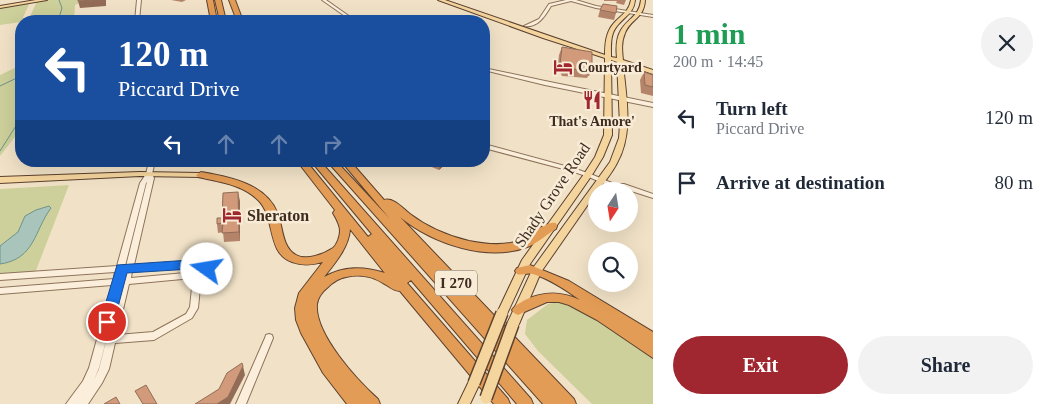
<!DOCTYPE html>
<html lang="en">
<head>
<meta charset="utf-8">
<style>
	body { margin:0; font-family:"Times New Roman",serif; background:#f2f2f3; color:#1f2937; height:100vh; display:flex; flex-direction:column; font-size:19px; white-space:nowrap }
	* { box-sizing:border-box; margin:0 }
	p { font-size:16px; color:#747a83 }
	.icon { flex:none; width:28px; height:28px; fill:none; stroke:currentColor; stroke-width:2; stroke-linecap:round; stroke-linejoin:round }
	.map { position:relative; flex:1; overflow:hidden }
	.sheet { display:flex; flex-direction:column; background:#fff; width:400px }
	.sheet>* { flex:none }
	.hud { position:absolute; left:15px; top:15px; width:475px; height:152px; border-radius:20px; box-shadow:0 5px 20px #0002; background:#1a4fa0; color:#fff; overflow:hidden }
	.needle { width:32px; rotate:192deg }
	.buttons { position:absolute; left:588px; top:182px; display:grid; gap:10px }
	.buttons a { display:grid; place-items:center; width:50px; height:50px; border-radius:50%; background:#fff; box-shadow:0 5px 20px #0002; font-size:25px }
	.pin { position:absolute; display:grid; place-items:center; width:42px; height:42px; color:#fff; margin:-21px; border:2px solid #fff; border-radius:50%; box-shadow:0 1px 5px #0007 }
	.me { position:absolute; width:55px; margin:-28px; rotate:283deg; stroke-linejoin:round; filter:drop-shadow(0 0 4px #0008) }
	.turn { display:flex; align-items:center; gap:18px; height:105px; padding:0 20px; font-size:22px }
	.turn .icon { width:65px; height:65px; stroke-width:2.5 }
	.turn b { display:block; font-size:35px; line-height:42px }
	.lanes { display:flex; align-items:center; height:48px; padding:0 20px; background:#0003; justify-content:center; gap:25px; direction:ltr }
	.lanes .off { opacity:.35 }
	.round { display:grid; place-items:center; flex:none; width:52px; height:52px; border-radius:26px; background:#f2f2f3 }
	.headline { display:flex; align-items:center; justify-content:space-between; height:85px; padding:0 20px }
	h1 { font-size:30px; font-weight:700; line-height:38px; color:#1e9e55 }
	.button { display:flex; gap:10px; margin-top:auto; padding:10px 20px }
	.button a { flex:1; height:58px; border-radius:30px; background:#a0272f; color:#fff; font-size:20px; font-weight:700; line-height:58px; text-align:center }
	.button a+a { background:#f2f2f3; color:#1f2937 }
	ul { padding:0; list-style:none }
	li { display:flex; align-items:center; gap:15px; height:65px; padding:0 20px }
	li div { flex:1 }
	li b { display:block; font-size:19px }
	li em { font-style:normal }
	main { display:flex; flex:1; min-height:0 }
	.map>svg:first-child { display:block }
	.green { fill:#cdd09a }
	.water { fill:#a8c4bb; stroke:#6e9488 }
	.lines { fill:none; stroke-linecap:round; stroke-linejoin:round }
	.stream { stroke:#6e9488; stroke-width:1 }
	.minor-casing { stroke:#8e735b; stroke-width:2 }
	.major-casing { stroke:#5c412f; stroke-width:2 }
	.highway-casing { stroke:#5c412f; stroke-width:2 }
	.minor { fill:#fbefdb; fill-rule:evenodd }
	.major { fill:#f5d59e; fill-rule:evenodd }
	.highway { fill:#e39c55; fill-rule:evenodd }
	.major-bridge-casing { stroke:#5c412f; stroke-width:14; stroke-linecap:butt }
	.major-bridge { stroke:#f5d59e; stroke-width:11 }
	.wall { fill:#b4846a }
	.shaded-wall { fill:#926c56 }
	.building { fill:#d19a7b; stroke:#926c56 }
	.route { fill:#1a73e8; stroke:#114b97 }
	.labels { text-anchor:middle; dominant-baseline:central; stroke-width:5; stroke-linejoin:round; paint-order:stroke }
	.far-poi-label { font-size:14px; font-weight:bold; fill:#3d2c1f; stroke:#f8ecd7; text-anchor:start }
	.shield { fill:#f8ecd7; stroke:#756656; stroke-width:1 }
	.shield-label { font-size:15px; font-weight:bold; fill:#3d2c1f }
	.street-label { font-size:16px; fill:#3d2c1f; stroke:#f8ecd7 }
	.poi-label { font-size:16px; font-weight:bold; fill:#3d2c1f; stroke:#f8ecd7; text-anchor:start }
</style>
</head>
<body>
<main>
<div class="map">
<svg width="653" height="404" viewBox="0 0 653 404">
	<rect width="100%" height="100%" fill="#f1e2c7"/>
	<g class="green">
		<polygon points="45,0 103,0 80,3 75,5 74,21 96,19 94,21 28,21 37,1"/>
		<polygon points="30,2 21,22 0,25 0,7"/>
		<polygon points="21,65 21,129 0,156 0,75"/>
		<polygon points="69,185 35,273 0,276 0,189"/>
		<polygon points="558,302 583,311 653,357 653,404 592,404 538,351 525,334 527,320 548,304"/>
	</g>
	<path class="water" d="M49,206L51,208C34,231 35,259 0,264V246L18,232L25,216L36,210Z"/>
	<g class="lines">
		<g class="stream">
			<polyline points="58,21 62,8 59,0"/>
			<polyline points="0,86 21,76"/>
			<polyline points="0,151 21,118"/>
		</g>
		<g class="minor-casing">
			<g id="minor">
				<polygon points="137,0 141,0 139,21 135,21"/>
				<polygon points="322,0 326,0 356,21 352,21"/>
				<path d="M566,0H576L596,6L653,15V17L596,8L571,1L551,6C545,16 538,28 524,26L539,19L549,4Z"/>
				<polygon points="484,68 545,81 653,103 653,107 545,85 484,70"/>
				<polygon points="484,144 576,169 593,175 619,186 620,184 624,184 653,194 653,198 628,190 629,191 629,192 620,191 589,177 571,171 484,148"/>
				<path d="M149,161H155L152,174L154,178L134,265L193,262C202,259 205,259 211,267L206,276L201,278L198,308L192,318L154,340L115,343L109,369L102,383L88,404H66L83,381L89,368L112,285L0,294V288L114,279L115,272L0,280V274L117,266L140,183L146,174ZM147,182L126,266H125L146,183ZM200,265L203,268L200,272L197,273L192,272L191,270L192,268ZM184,267L183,270L185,273L131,278L132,271ZM193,278L190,307L186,314L153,332L117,335L129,284ZM120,285L99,369L94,380L99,368Z"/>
				<polygon points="269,334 272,335 273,338 246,404 236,404 265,338 266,335"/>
			</g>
		</g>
		<g class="major-casing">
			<g id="major">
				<polygon points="36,0 47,0 0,8 0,6"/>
				<path d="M438,0H445L605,55C605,43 606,32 614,23C621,15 629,12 631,0H635C634,13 625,16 617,26C610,34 611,46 611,57L617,58C616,49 616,38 621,30C629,17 639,17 641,0H645C644,19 631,18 625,33C621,42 622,51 623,60L653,70V74L623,64C626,97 634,133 617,163C612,173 604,182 598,191H596V193L541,272L519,324L517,327L513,329L509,327L507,324L533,268L610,162L619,138L620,124L617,62L611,60L612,135L603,157L592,175L530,264L506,316L502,317L498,316L497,313L522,260L584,174L595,157L604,135L605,58L543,38Z"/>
				<polygon points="140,172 201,173 205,175 201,177 140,176 0,183 0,177"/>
				<polygon points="474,377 478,379 480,383 470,404 458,404 470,379"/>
			</g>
		</g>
		<g class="highway-casing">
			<g id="highway">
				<polygon points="207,0 213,0 217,21 211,21"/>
				<polygon points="215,0 221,0 226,21 220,21"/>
				<polygon points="229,0 235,0 243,21 237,21"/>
				<path d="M297,161H306L368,237L372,234L311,161H320L531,399L533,404H517L411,280L407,283L508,399L510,404H494L400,291C393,291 389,286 383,283C372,276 359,274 346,277C339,278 332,283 327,288C322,292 318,298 317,304C314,334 358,381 378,399L380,404H347L323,373L301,333L296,320L295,308L299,293L323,262C312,265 303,266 292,262C266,253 276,217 258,200C242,184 219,182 198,177L196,175L201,172C229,177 266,183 278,214C283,228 282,247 296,255C307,261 324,254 333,248C337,245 340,236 340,231C340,225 336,218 333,213L335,210ZM350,229L384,272L385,273C363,266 344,266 324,277C335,263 349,247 350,229Z"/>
				<path d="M327,161H336L390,219L341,161H350L384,200C394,197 403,209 410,214C427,227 448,236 469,241C484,244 500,246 515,242C527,239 545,220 556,223L557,226L556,229C547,234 539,242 530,246C489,263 433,244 400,217L574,399L576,404H543Z"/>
				<path d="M530,265L569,281L653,332V358L597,320L569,305L559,302H547L522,313L518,315L514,313L512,310C515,305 520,303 525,300C544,291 561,291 580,300C566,290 550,279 533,274C527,272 523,276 517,274L515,271L517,268Z"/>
			</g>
		</g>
		<use href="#minor" class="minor"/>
		<use href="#major" class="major"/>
		<use href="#highway" class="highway"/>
		<g class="major-bridge-casing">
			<g id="major-bridge">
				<polyline points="474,383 502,313"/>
				<polyline points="486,398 513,324"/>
			</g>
		</g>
		<use href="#major-bridge" class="major-bridge"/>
	</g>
	<g class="wall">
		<polygon points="171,0 186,0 182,2"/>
		<polygon points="604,0 626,0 624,5 616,3 617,1 604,1"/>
		<polygon points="600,10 616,13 614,20 598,17"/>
		<polygon points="562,47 592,69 589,76 588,76 587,78 562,76 560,72 557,72 559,55"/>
		<polygon points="644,72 653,75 653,96 641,93 640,80"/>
		<polygon points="21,146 21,158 18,152"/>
		<polygon points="417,161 449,161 439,170"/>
		<polygon points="240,201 240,241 224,242 223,232 218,233 217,224"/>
	</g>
	<g class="shaded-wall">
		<polygon points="94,0 106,0 106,6 80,8 78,1"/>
		<polygon points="442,161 449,161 439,170 441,162"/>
		<polygon points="238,192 240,201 240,241 239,232"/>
		<polygon points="243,366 245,375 230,404 217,404"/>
	</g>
	<g class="building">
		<polygon points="78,0 94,0 78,1"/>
		<polygon points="603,4 617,6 616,13 600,10"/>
		<polygon points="562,47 592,52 592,69 589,68 589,71 564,68 562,64 560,64"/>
		<polygon points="644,72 653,75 653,87 645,85"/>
		<polygon points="21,146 21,152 18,152"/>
		<polygon points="238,192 239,232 222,233 223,223 217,224 217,218 222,218 223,193"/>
		<polygon points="242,363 243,366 228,397 217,404 195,404 219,389 227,373"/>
		<polygon points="146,385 157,404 143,404 135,391"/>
		<polygon points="116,397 120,404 104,404"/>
	</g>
	<polygon class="route" points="197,257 210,261 213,269 211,273 202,273 198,267 191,269 127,273 114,322 112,326 107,327 102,326 100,322 117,265 190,260"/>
	<defs>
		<g id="hotel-bare" transform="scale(1.5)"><path d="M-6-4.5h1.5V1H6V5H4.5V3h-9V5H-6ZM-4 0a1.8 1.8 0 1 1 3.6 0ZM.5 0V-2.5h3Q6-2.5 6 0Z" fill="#a0272f" stroke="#f8ecd7" stroke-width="2.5" paint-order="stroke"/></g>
		<g id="restaurant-bare" transform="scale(1.5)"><path d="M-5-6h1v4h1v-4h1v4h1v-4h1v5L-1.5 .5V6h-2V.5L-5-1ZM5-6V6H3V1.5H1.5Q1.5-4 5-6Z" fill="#a0272f" stroke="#f8ecd7" stroke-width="2.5" paint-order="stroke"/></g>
	</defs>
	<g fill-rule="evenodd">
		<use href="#hotel-bare" x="563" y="67"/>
		<use href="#restaurant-bare" x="592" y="100"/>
		<use href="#hotel-bare" x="232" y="215"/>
	</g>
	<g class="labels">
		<g class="far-poi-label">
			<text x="578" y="67">Courtyard</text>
			<text x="592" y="121" text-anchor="middle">That's Amore'</text>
		</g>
		<rect class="shield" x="435" y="270.5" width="42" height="25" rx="4"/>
		<g class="shield-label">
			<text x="456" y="283">I 270</text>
		</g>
		<g class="street-label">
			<text transform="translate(552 195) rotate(-56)">Shady Grove Road</text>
		</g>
		<g class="poi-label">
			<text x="247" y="215">Sheraton</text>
		</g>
	</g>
</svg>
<div class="buttons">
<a><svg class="needle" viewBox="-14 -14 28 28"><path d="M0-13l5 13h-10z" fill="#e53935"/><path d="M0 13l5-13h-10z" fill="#747a83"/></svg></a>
<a><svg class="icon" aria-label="search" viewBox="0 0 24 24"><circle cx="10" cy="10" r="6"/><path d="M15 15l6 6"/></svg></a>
</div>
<div class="pin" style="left:107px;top:322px;background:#d93025"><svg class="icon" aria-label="arrive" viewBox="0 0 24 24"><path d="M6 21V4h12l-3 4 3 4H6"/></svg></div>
<svg class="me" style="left:207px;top:269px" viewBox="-20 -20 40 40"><circle r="19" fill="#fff"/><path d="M0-13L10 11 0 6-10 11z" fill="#1a73e8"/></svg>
<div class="hud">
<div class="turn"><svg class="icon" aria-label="left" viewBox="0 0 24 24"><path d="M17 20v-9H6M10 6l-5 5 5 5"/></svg><div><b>120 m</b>Piccard Drive</div></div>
<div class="lanes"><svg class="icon" aria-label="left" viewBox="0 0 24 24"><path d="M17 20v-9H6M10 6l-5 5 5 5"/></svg><svg class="icon off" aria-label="ahead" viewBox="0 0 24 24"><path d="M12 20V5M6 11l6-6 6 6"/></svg><svg class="icon off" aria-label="ahead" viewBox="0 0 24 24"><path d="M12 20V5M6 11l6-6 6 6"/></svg><svg class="icon off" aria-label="right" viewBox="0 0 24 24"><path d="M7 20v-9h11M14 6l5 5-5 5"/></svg></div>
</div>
</div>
<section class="sheet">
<div class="headline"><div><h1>1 min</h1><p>200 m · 14:45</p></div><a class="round"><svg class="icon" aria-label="close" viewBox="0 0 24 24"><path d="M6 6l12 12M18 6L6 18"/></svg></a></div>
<ul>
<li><svg class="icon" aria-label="left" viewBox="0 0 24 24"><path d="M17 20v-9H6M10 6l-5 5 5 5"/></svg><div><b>Turn left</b><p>Piccard Drive</p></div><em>120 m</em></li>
<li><svg class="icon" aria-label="arrive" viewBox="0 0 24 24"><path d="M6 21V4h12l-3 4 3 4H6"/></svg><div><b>Arrive at destination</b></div><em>80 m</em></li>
</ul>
<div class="button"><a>Exit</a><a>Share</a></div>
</section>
</main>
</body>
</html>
